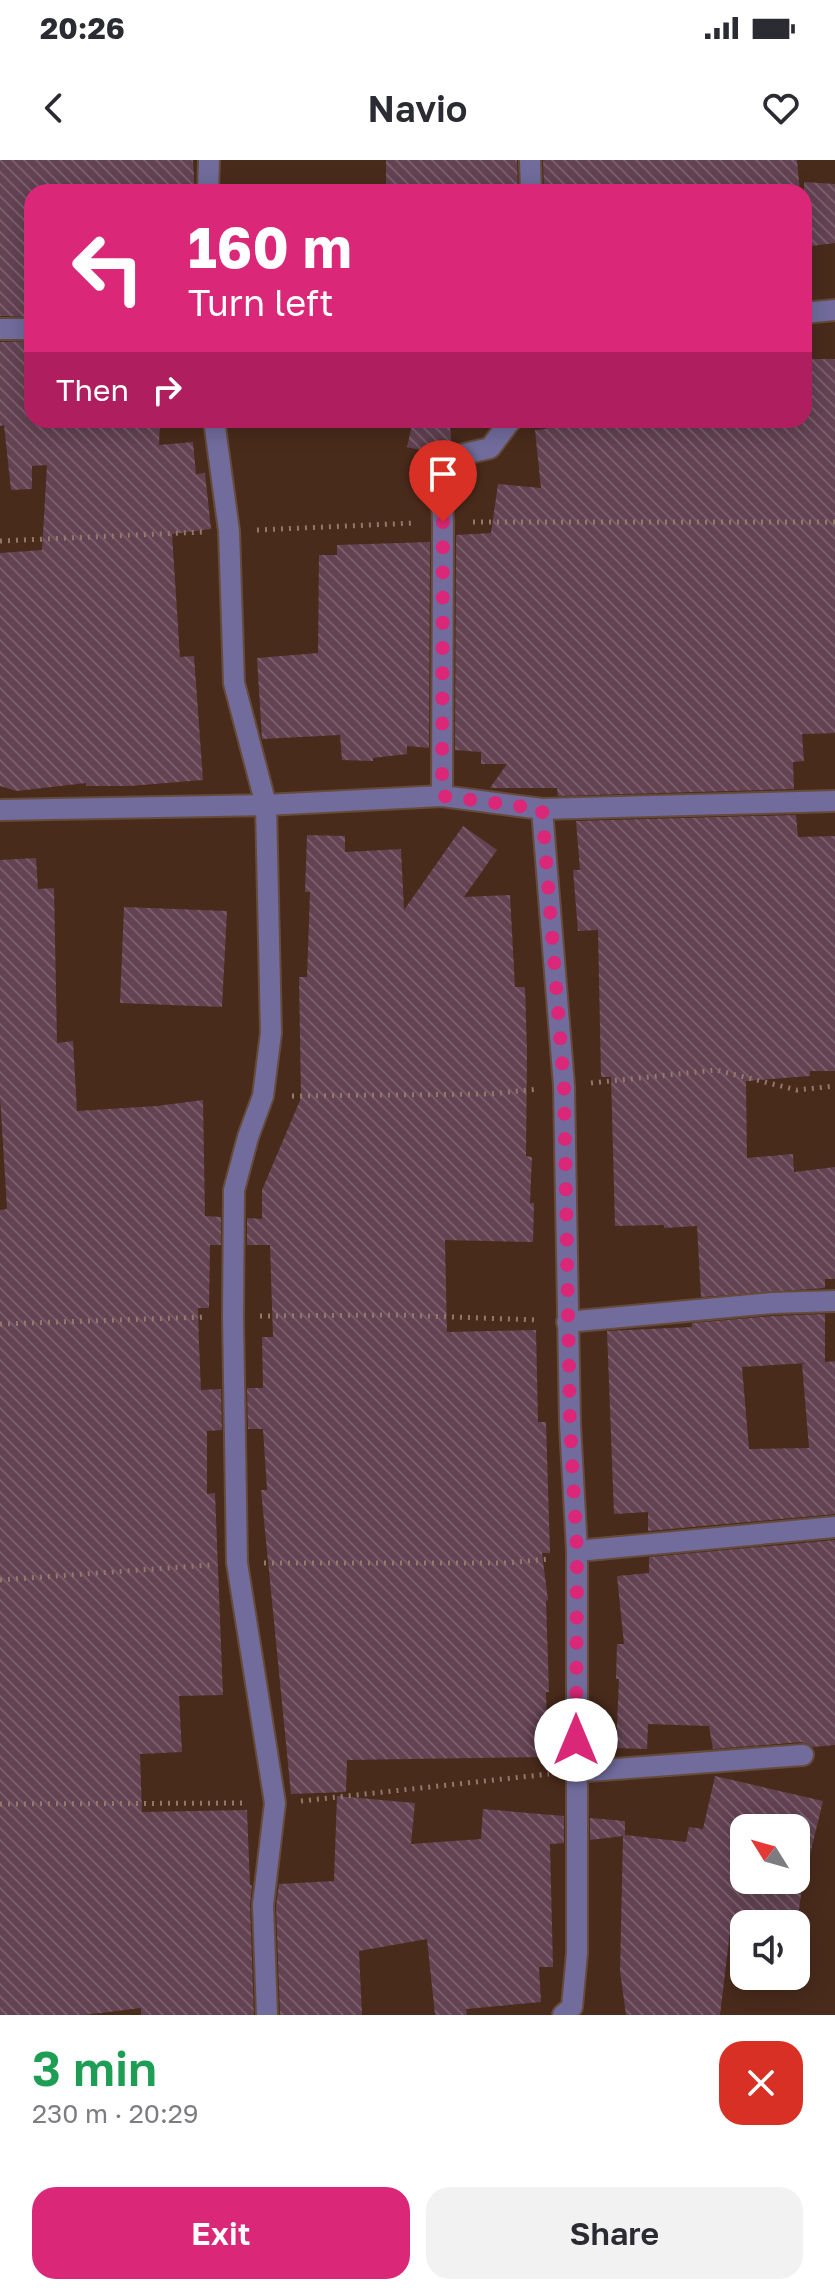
<!DOCTYPE html>
<html lang="en">
<head>
<meta charset="utf-8">
<style>
	body { margin:0; font-family:"Golos Text",sans-serif; background:#f2f2f3; color:#2b2b33; height:100vh; display:flex; flex-direction:column; font-size:30px; white-space:nowrap }
	* { box-sizing:border-box; margin:0 }
	p { font-size:26px; color:#7c7c81 }
	.icon { flex:none; width:44px; height:44px; fill:none; stroke:currentColor; stroke-width:2; stroke-linecap:round; stroke-linejoin:round }
	.map { position:relative; height:1855px; overflow:hidden }
	.drawer { display:flex; flex-direction:column; background:#fff; flex:1 }
	.drawer>* { flex:none }
	.guide { position:absolute; left:24px; top:24px; width:788px; height:244px; border-radius:24px; box-shadow:0 4px 20px #0003; background:#db2777; color:#fff; overflow:hidden }
	.needle { width:52px; rotate:307deg }
	.tools { position:absolute; left:730px; top:1654px; display:grid; gap:16px }
	.tools a { display:grid; place-items:center; width:80px; height:80px; border-radius:16px; background:#fff; box-shadow:0 4px 20px #0003; font-size:40px }
	.pin { position:absolute; display:grid; place-items:center; width:68px; height:68px; color:#fff; margin:-82px -34px; border-radius:50% 50% 50% 0; rotate:-45deg; box-shadow:0 0 8px #0007 }
	.pin .icon { rotate:45deg }
	.me { position:absolute; width:88px; margin:-44px; rotate:0deg; stroke-linejoin:round; filter:drop-shadow(0 0 6px #0008) }
	.turn { display:flex; align-items:center; gap:28px; height:168px; padding:0 32px; font-size:36px }
	.turn .icon { width:104px; height:104px; stroke-width:2.5 }
	.turn b { display:block; font-size:56px; line-height:68px }
	.then { display:flex; align-items:center; height:76px; padding:0 32px; background:#0003; gap:16px; font-size:30px }
	.round { display:grid; place-items:center; flex:none; width:84px; height:84px; border-radius:24px; background:#f2f2f3 }
	.summary { display:flex; align-items:center; justify-content:space-between; height:136px; padding:0 32px }
	h1 { font-size:48px; font-weight:600; line-height:60px; color:#1e9e55 }
	.action { display:flex; gap:16px; margin-top:auto; padding:16px 32px }
	.action a { flex:1; height:92px; border-radius:24px; background:#db2777; color:#fff; font-size:32px; font-weight:600; line-height:92px; text-align:center }
	.action a+a { background:#f2f2f3; color:#2b2b33 }
	.status { display:flex; justify-content:space-between; align-items:center; height:56px; padding:0 40px; background:#fff; direction:ltr }
	.status svg { height:22px; fill:currentColor }
	header { display:flex; justify-content:space-between; align-items:center; height:104px; padding:0 32px; background:#fff; font-size:36px; font-weight:600 }
	.map>svg:first-child { display:block }
	.building { fill:url(#building-back-hatch); fill-rule:evenodd }
	.lines { fill:none; stroke-linecap:round; stroke-linejoin:round }
	.minor-casing { stroke:#664a3b; stroke-width:24 }
	.path { stroke:#90786b; stroke-width:5; stroke-dasharray:2 6; stroke-linecap:butt }
	.minor { stroke:#716c9c; stroke-width:20 }
	.route { stroke:#db2777; stroke-width:14; stroke-dasharray:0 25.2 }
</style>
</head>
<body>
<div class="status"><b>20:26</b><svg viewBox="0 0 49 12"><path d="M0 12V9h3v3zM5 12V6h3v6zM10 12V3h3v9zM15 12V0h3v12zM26 1h20v11H26zM47 4h2v5h-2z"/></svg></div>
<header><svg class="icon" aria-label="back" viewBox="0 0 24 24"><path d="M15 5l-7 7 7 7"/></svg>Navio<svg class="icon" aria-label="heart" viewBox="0 0 24 24"><path d="M12 20l-8-8c-3-5 5-10 8-4 3-6 11-1 8 4z"/></svg></header>
<div class="map">
<svg width="835" height="1855" viewBox="0 0 835 1855">
	<defs>
		<pattern id="building-back-hatch" width="6" height="6" patternUnits="userSpaceOnUse" patternTransform="scale(2)"><rect width="6" height="6" fill="#634252"/><path d="M-1 5l2 2M0 0l6 6M5-1l2 2" fill="none" stroke="#7a5d6b"/></pattern>
	</defs>
	<rect width="100%" height="100%" fill="#492b1b"/>
	<g class="building">
		<polygon points="0,0 193,0 195,32 32,32 32,157 0,156"/>
		<polygon points="386,0 517,0 518,32 386,32"/>
		<polygon points="543,0 797,0 800,32 544,32"/>
		<polygon points="804,22 835,24 835,83 804,87"/>
		<polygon points="32,181 32,260 160,261 159,285 193,282 196,314 205,313 211,369 172,374 180,497 194,496 203,620 130,626 86,626 86,623 17,631 0,626 0,393 42,390 47,305 32,306 32,329 11,330 4,265 0,266 0,182"/>
		<polygon points="804,199 835,199 835,573 802,574 804,601 793,602 794,629 558,636 557,628 490,628 507,604 481,604 481,592 455,590 456,375 491,373 498,324 541,328 535,270 546,269 546,260 804,260"/>
		<polygon points="413,260 449,260 452,284 442,295 407,287"/>
		<polygon points="430,382 429,588 407,586 407,594 373,598 373,601 342,600 340,575 262,579 257,498 318,493 319,395 337,395 337,385"/>
		<polygon points="796,655 798,677 835,676 835,911 810,911 810,916 746,921 747,998 793,994 794,1012 835,1007 835,1119 825,1119 825,1128 701,1137 697,1066 664,1068 664,1065 615,1066 611,917 601,917 598,770 578,771 573,710 580,710 576,661"/>
		<polygon points="463,666 497,690 464,737 510,735 515,827 525,827 527,892 526,996 532,997 530,1043 534,1043 533,1082 445,1080 447,1172 536,1170 538,1262 546,1262 550,1393 542,1393 548,1440 546,1441 549,1532 546,1532 548,1597 347,1600 346,1632 291,1634 261,1330 267,1330 263,1269 248,1269 247,1228 263,1228 262,1177 273,1177 270,1085 247,1085 247,1058 262,1059 262,1030 301,938 299,817 307,817 310,732 305,732 307,675 345,676 345,692 401,689 404,750"/>
		<polygon points="36,698 38,729 54,728 57,883 73,881 77,951 157,946 203,940 205,1056 221,1057 221,1085 210,1085 209,1148 198,1148 199,1184 201,1230 221,1229 222,1270 207,1271 207,1334 215,1333 223,1535 179,1536 182,1592 140,1594 142,1652 247,1650 250,1725 252,1725 250,1745 254,1855 141,1855 141,1848 84,1855 0,1855 0,1050 7,1049 0,936 0,700"/>
		<polygon points="124,747 227,751 222,847 120,843"/>
		<path d="M825,1154V1202L835,1201V1354L648,1371V1352L614,1354L607,1171L692,1167V1163L774,1156ZM807,1203L802,1204L809,1288L749,1289L742,1207Z"/>
		<polygon points="835,1380 835,1585 813,1587 802,1582 713,1589 709,1566 648,1564 647,1589 616,1588 619,1519 616,1519 617,1484 624,1484 617,1416 649,1413 649,1397"/>
		<path d="M715,1616L823,1641L802,1728L797,1764H731L720,1855H626L620,1811L623,1676L590,1680V1658L625,1661V1675L686,1682L689,1667L703,1669ZM744,1668H796V1720H744Z"/>
		<polygon points="337,1636 415,1643 411,1684 481,1679 483,1649 564,1656 564,1683 550,1684 553,1807 539,1807 541,1842 466,1849 467,1855 435,1855 427,1779 359,1791 362,1855 280,1855 276,1746 279,1724 334,1721"/>
	</g>
	<g class="lines">
		<g class="minor-casing">
			<g id="minor">
				<polyline points="530,0 531,32"/>
				<polyline points="208,32 209,0"/>
				<polyline points="804,153 835,150"/>
				<polyline points="0,169 28,169"/>
				<polyline points="214,260 229,371 234,523 266,645 271,873 263,936 248,977 234,1030 233,1157 237,1403 275,1643 263,1745 267,1855"/>
				<polyline points="442,636 443,362 441,326 456,296 490,288 511,260"/>
				<polyline points="542,649 564,926 570,1264 577,1391 577,1793 572,1847 563,1855"/>
				<polyline points="0,650 266,645 442,636 542,649 835,641"/>
				<polyline points="567,1162 773,1143 835,1141"/>
				<polyline points="577,1391 835,1367"/>
				<polyline points="575,1612 803,1595"/>
			</g>
		</g>
		<g class="path">
			<polyline points="473,362 835,362"/>
			<polyline points="257,370 415,363"/>
			<polyline points="0,381 203,372"/>
			<polyline points="591,923 716,910 797,930 835,926"/>
			<polyline points="292,936 490,934 538,929"/>
			<polyline points="260,1156 396,1155 538,1160"/>
			<polyline points="0,1164 206,1157"/>
			<polyline points="264,1403 506,1403 550,1399"/>
			<polyline points="0,1420 210,1405"/>
			<polyline points="301,1641 549,1614"/>
			<polyline points="0,1644 247,1643"/>
		</g>
		<use href="#minor" class="minor"/>
	</g>
	<g class="lines">
		<polyline class="route" points="443,362 442,636 542,649 564,926 570,1264 577,1391 576,1580"/>
	</g>
</svg>
<div class="tools">
<a><svg class="needle" viewBox="-14 -14 28 28"><path d="M0-13l5 13h-10z" fill="#e53935"/><path d="M0 13l5-13h-10z" fill="#7c7c81"/></svg></a>
<a><svg class="icon" aria-label="sound" viewBox="0 0 24 24"><path d="M4 9h4l5-4v14l-5-4H4zM17 9q2 3 0 6"/></svg></a>
</div>
<div class="pin" style="left:443px;top:362px;background:#d93025"><svg class="icon" aria-label="arrive" viewBox="0 0 24 24"><path d="M6 21V4h12l-3 4 3 4H6"/></svg></div>
<svg class="me" style="left:576px;top:1580px" viewBox="-20 -20 40 40"><circle r="19" fill="#fff"/><path d="M0-13L10 11 0 6-10 11z" fill="#db2777"/></svg>
<div class="guide">
<div class="turn"><svg class="icon" aria-label="left" viewBox="0 0 24 24"><path d="M17 20v-9H6M10 6l-5 5 5 5"/></svg><div><b>160 m</b>Turn left</div></div>
<div class="then">Then<svg class="icon" aria-label="right" viewBox="0 0 24 24"><path d="M7 20v-9h11M14 6l5 5-5 5"/></svg></div>
</div>
</div>
<section class="drawer">
<div class="summary"><div><h1>3 min</h1><p>230 m · 20:29</p></div><a class="round" style="background:#d93025;color:#fff"><svg class="icon" aria-label="close" viewBox="0 0 24 24"><path d="M6 6l12 12M18 6L6 18"/></svg></a></div>
<div class="action"><a>Exit</a><a>Share</a></div>
</section>
</body>
</html>
